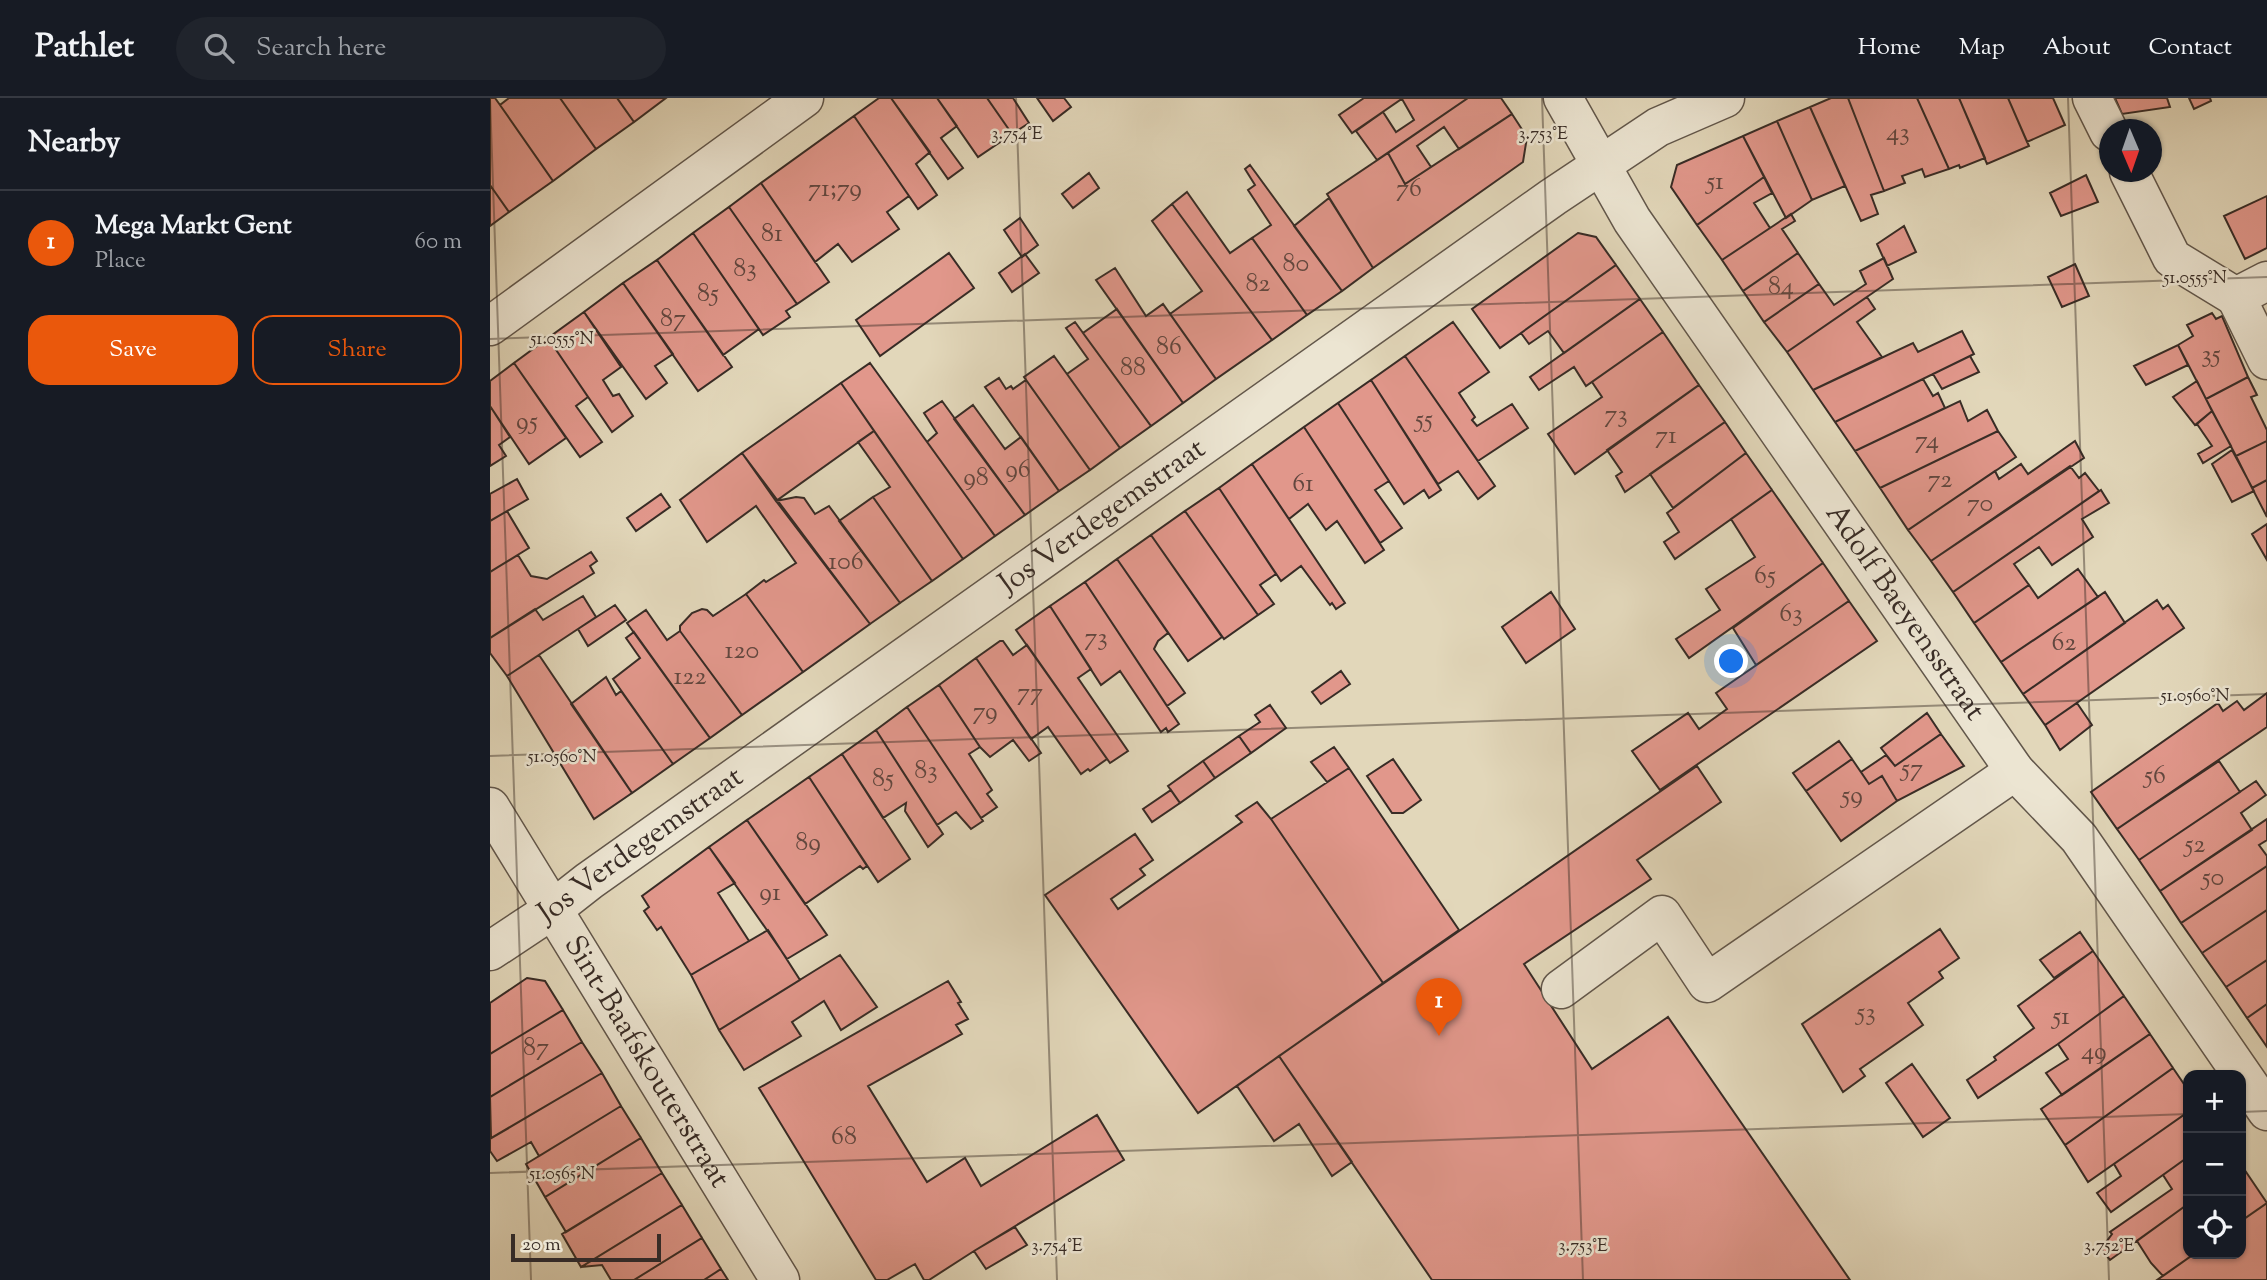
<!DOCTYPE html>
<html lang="en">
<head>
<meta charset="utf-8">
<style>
  body { margin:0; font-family:"Sorts Mill Goudy",serif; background:#20242c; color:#f1f3f6 }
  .controls { position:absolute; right:21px; bottom:21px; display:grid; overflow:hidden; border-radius:14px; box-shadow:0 2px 5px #0004 }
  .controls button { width:63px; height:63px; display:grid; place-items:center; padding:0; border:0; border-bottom:2px solid #363941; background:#171b24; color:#f1f3f6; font:35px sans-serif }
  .compass { position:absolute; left:1609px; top:21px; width:63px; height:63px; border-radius:50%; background:#171b24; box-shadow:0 2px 5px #0004; rotate:178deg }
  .scale { position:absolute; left:21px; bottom:18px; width:150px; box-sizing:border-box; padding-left:7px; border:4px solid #382c26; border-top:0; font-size:19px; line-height:24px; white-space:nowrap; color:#382c26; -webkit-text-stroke:5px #ece5d2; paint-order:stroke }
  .you { position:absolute; left:1242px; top:564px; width:24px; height:24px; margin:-18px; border:5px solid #fff; border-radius:50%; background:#1a73e8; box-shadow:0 0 0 10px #1a73e833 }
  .badge { display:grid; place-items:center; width:46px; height:46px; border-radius:50%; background:#ea580c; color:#fff; font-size:23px; font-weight:700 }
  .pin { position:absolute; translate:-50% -58px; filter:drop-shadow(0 2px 4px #0008) }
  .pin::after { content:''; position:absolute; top:37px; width:24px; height:21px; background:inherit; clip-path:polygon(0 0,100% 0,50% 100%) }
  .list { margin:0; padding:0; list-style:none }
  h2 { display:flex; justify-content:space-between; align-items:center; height:91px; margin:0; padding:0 28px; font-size:30px }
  h2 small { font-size:23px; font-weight:400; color:#9ea1a6 }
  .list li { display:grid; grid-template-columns:46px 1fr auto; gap:21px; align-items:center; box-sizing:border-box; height:105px; padding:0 28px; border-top:2px solid #363941 }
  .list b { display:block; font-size:26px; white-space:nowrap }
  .list p { margin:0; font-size:23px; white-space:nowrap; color:#9ea1a6 }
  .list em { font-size:23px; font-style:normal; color:#9ea1a6 }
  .actions { display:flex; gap:14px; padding:21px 28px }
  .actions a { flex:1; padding:16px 0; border:2px solid #ea580c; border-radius:21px; text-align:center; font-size:24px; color:#ea580c }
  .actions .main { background:#ea580c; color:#fff }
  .icon { flex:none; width:38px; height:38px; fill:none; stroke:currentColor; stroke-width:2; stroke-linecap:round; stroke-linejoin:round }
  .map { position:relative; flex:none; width:1777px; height:1182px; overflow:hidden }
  header { display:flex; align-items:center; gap:42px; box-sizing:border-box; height:98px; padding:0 35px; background:#171b24; border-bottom:2px solid #363941 }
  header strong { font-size:33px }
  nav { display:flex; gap:38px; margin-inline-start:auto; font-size:24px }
  .search { width:490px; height:63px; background:#20242c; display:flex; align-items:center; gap:18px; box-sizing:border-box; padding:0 24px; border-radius:38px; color:#9ea1a6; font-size:26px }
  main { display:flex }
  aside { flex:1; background:#171b24 }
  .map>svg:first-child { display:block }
  .building { fill:#e1978b; stroke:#382c26; stroke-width:2 }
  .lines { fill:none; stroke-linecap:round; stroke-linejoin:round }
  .minor-casing { stroke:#62574b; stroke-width:41 }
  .minor { stroke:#ece5d2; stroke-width:38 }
  .ticks { fill:none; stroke:#382c26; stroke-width:2; stroke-opacity:0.45 }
  .labels { text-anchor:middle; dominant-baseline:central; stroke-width:5; stroke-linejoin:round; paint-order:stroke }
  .number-label { font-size:26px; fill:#62473f }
  .street-label { font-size:30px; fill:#382c26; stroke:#ece5d2 }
  .ticks-label { font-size:18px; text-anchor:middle; fill:#382c26; stroke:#ece5d2; stroke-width:5; stroke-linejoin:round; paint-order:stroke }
</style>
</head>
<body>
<header>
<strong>Pathlet</strong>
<div class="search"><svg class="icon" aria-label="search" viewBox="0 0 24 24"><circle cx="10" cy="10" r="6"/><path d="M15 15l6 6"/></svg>Search here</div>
<nav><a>Home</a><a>Map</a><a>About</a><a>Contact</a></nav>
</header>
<main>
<aside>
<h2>Nearby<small></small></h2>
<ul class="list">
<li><span class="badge">1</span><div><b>Mega Markt Gent</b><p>Place</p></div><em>60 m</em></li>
</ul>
<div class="actions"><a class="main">Save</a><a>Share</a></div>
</aside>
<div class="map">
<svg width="1777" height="1182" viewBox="0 0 1777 1182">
  <rect width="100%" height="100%" fill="#e2d7ba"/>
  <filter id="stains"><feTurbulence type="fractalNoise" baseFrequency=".00286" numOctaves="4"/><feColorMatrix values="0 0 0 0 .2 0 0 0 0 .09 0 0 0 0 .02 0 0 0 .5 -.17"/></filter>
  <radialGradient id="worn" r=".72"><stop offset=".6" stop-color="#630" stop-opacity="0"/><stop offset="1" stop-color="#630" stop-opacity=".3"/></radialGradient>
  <path class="building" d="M0 0H5L10 7 63 83 19 114 0 87Z
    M19 0H70L106 51 63 83 10 7Z
    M70 0H127L144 24 106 51Z
    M127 0H176L144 24Z
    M389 0H401L440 54 426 66 447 97 428 111 364 18Z
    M401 0H447L467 28 451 40 473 70 458 81Z
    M447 0H497L522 36 488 59Z
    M497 0H523L539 25 522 36Z
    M547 0H574L581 9 563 23Z
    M874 0H913L862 35 849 17Z
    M913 0H978L887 62 866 33 893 14 906 34 924 22 912 1Z
    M978 0H1011L1022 16 969 51 954 29 927 48 941 69 915 86 898 55Z
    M1341 0H1358L1394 93 1381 97 1388 116 1371 123 1320 9Z
    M1358 0H1427L1459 71 1435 79 1432 71 1412 78 1415 85 1394 93Z
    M1427 0H1469L1495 60 1470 70 1469 67 1459 71Z
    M1469 0H1518L1539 48 1497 66Z
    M1518 0H1563L1575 27 1537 44Z
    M1625 0H1677L1680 9 1632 16Z
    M1699 0H1720L1721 3 1704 11Z
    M1320 9 1355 88 1322 102 1287 23Z
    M1022 16 1037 39 1033 64 883 170 837 96 898 55 915 86Z
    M364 18 419 98 397 114 409 131 362 164 348 146 325 164 271 85Z
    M1287 23 1322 102 1296 120 1253 38Z
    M1253 38 1274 79 1207 127 1181 89 1187 67Z
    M760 67 852 193 817 217 762 140 781 127 758 92 765 87 755 71Z
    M599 75 609 90 583 110 572 96Z
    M1596 77 1608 104 1571 118 1560 95Z
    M1274 79 1282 95 1264 105 1280 130 1232 162 1207 127Z
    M271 85 339 184 307 206 239 109Z
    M0 87 19 114 0 128Z
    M697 94 740 155 762 140 817 217 782 242 682 106Z
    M1777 98V150L1755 161 1734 118Z
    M839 100 883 170 852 193 804 128Z
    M682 106 782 242 726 281 680 216 712 193 662 123Z
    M239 109 307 206 296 213 300 219 273 237 203 135Z
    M1301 116 1305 123 1292 131 1308 155 1253 193 1232 162Z
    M530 120 548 147 532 159 514 132Z
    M1414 128 1426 154 1397 168 1387 146Z
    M203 135 269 231 233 257 167 162Z
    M1088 135 1106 139 1126 167 1010 250 982 211Z
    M459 155 484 190 390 258 366 222Z
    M1308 155 1329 186 1274 224 1253 193Z
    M535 156 549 175 522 194 509 175Z
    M1394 160 1403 181 1297 254 1274 224 1329 186 1344 207 1376 186 1370 173Z
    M167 162 242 269 208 293 133 185Z
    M1585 166 1599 198 1572 209 1558 179Z
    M1126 167 1150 201 1074 255 1058 233 1039 246 1031 235Z
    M625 170 656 218 673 206 726 281 693 305 606 182Z
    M133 185 183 256 165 268 177 285 156 301 94 214Z
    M1377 199 1385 211 1367 224 1392 259 1323 292 1297 254Z
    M1150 201 1173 234 1096 288 1084 269 1049 292 1040 279Z
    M627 211 693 305 661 328 593 235Z
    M94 214 131 269 113 282 123 298 129 296 143 318 122 334 58 240Z
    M1722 215 1726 221 1732 218 1758 279 1716 301 1688 247 1703 238 1697 227Z
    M585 224 661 328 630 350 577 276 598 261 576 230Z
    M963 224 999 274 969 295 985 319 982 322 987 328 1022 306 1038 330 988 363 915 258Z
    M1472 233 1484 256 1345 324 1323 292 1423 245 1428 254Z
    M1173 234 1209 287 1085 376 1058 336 1112 299 1102 284Z
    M58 240 98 299 86 308 112 344 90 359 24 265Z
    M1688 247 1698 267 1656 287 1644 268Z
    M564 258 630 350 600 372 534 279Z
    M915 258 1005 388 988 401 968 373 948 386 881 282Z
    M1480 258 1489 274 1452 291 1443 276Z
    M24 265 76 340 39 366 0 308V283Z
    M380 265 505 438 473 461 351 285Z
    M1758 279 1767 297 1761 299 1777 332V343L1746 358 1716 301Z
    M509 280 516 291 521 288 523 291 536 282 600 372 569 393 495 289Z
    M1433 281 1443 298 1448 295 1455 310 1365 353 1345 324Z
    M881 282 951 392 939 400 934 392 914 406 848 305Z
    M1707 283 1722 313 1705 327 1683 299Z
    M351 285 384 333 286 403 252 355Z
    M1209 287 1235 324 1135 394 1126 378 1132 374 1117 352Z
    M452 303 535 417 505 438 437 344 447 335 434 315Z
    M1470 303 1478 323 1497 312 1508 333 1390 390 1365 353Z
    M848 305 899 383 885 392 912 430 890 445 814 329Z
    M483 307 515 351 531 339 569 393 535 417 464 321Z
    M0 308 20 339 9 347 16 358 0 368Z
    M1722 313 1741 348 1713 365 1708 356 1722 348 1707 326Z
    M1235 324 1256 355 1183 410 1160 376Z
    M814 329 894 452 875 465 847 423 836 432 818 406 799 421 762 366Z
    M384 333 473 461 442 483 383 399 400 389 368 344Z
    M1508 333 1526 359 1418 432 1390 390Z
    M1585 343 1594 360 1441 463 1418 432 1505 373 1509 381 1531 366 1538 376Z
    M1777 343V382L1762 390 1746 358Z
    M1742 352 1764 393 1742 404 1722 366Z
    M252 355 380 526 313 574 256 496 274 482 276 484 306 465 266 408 217 444 190 402Z
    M1256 355 1282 392 1185 461 1174 444 1189 434 1177 415Z
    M762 366 855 505 846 511 842 505 840 507 811 468 791 483 729 390Z
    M1580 368 1589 380 1595 375 1609 393 1463 494 1441 463Z
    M27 381 38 401 0 423V396Z
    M1777 382V419L1762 390Z
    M729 390 786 476 770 487 784 506 768 517 695 413Z
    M1282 392 1333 465 1199 560 1186 541 1230 512 1216 491 1265 459 1241 421Z
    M1611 392 1619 405 1592 421 1603 439 1562 467 1549 449 1524 466 1539 487 1484 525 1463 494Z
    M171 396 180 409 146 433 137 420Z
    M306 399 314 400 325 416 339 408 410 505 380 526 286 403Z
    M383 399 442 483 410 505 349 423Z
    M17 413 39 450 0 474V423Z
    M695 413 768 517 734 541 661 437Z
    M1777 426V462L1762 436Z
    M661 437 732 539 698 563 627 461Z
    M101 454 107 463 100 468 104 475 0 540V474L28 457 41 478 57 481Z
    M627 461 678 535 668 543 664 551 695 595 677 608 595 484Z
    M1333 465 1359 503 1266 567 1243 530Z
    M1588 471 1608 499 1511 564 1484 525 1539 487 1548 500Z
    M595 484 689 626 678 634 676 630 671 634 630 573 611 587 560 508Z
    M1061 494 1085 531 1036 565 1012 529Z
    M1615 494 1635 525 1533 596 1511 564Z
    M256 496 313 574 252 617 190 533V528L202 515 212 511 217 512 223 518Z
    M93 498 106 519 17 578 0 555V540L45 511 53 522Z
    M1667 502 1673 511 1678 507 1694 530 1555 627 1533 596Z
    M1359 503 1387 543 1170 692 1142 653 1198 615 1209 631 1237 611 1226 595Z
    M125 507 136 522 98 548 88 531Z
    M560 508 601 571 588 580 638 653 620 665 526 532Z
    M156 512 177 542 190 533 252 617 220 640 137 525Z
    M144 534 220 640 183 666 123 581 150 560 136 540Z
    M510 543H513L523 557 537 547 617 661 600 673 598 671 591 676 558 629 541 641 486 560Z
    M49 557 142 695 104 721 17 578Z
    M486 560 551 655 539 663 523 642 500 659 490 649 449 587Z
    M851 573 860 586 831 606 822 594Z
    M116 579 126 597 131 593 183 666 142 695 81 606Z
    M449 587 490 649 479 656 502 692 497 696 507 709 491 720 417 609Z
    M1777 595V629L1627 731 1601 694 1728 605 1733 613 1747 603 1754 612Z
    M1587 605 1602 627 1570 652 1555 627Z
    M780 607 796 630 761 655 749 638 770 624 765 617Z
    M417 609 493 723 481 731 466 714 447 727 386 632Z
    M1437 615 1451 636 1405 668 1391 650Z
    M386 632 453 736 438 749 415 713 416 705 393 720 352 656Z
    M1451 636 1474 668 1407 703 1392 678 1379 686 1371 674 1396 657 1405 668Z
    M749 638 761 655 725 680 713 663Z
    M1349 643 1362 661 1316 693 1303 675Z
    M844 649 859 670 837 684 821 664Z
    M352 656 420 761 388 784 319 679Z
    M903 661 931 702 913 715H902L877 678Z
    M1362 661 1379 686 1392 678 1407 703 1351 743 1316 693Z
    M713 663 725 680 690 705 678 688Z
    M1729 663 1750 694 1649 762 1627 731Z
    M1207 668 1231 704 1147 762 1161 781 1034 866 1102 971 1178 919 1360 1182H942L789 958Z
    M859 670 969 832 893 885 781 721Z
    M319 679 377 768 373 771 370 768 315 806 257 722Z
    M1766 683 1776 697 1751 715 1762 732 1670 793 1649 762Z
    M681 692 690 705 662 724 653 711Z
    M767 704 781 721 893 885 708 1015 555 797 645 736 663 762 650 771 655 777 621 801 628 811 752 724 746 718Z
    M1777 721V742L1769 747 1777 758V768L1691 825 1670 793Z
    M257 722 337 837 297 861 219 749Z
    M219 749 245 785 228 795 259 843 201 877 171 829 167 832 154 813 159 809 152 798Z
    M1777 768V812L1712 855 1691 825Z
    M1777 812V862L1736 889 1712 855Z
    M1450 831 1469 860 1449 874 1453 880 1418 905 1433 927 1370 971 1375 978 1353 994 1312 926Z
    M278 832 310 882 229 932 201 877Z
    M1590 834 1603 853 1564 880 1550 862Z
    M1603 853 1634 898 1568 946 1488 1000 1477 982 1506 962 1504 959 1544 930 1528 908Z
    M350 857 387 909 351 932 334 903 302 924 311 938 254 972 229 932Z
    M1777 862V906L1757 920 1736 889Z
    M37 880 55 883 73 912 0 956V905Z
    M458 883 471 904 468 905 478 921 466 927 472 936 378 988 437 1084 475 1060 491 1088 607 1017 634 1062 484 1153 439 1182H434L425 1166 397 1182H386L269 990Z
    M1634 898 1660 936 1572 997 1556 975 1578 961 1568 946Z
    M1777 906V949L1757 920Z
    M73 912 92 944 0 999V956Z
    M1660 936 1683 970 1575 1047 1551 1011Z
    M92 944 112 975 1 1040 0 999Z
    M789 958 862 1064 842 1078 809 1026 784 1043 747 988Z
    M1422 966 1460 1020 1433 1039 1396 985Z
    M1683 970 1698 992V1014L1598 1084 1575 1047Z
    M112 975 131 1008 49 1058 41 1044 7 1063 0 1053V1041Z
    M131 1008 151 1040 55 1099 36 1066Z
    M1698 1014V1059L1621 1114 1607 1095 1631 1078 1624 1066Z
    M151 1040 172 1075 76 1134 55 1099Z
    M1698 1059V1106L1620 1162 1611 1151 1622 1136 1620 1134 1682 1091 1673 1077Z
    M1752 1068 1777 1105 1751 1123V1069Z
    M172 1075 192 1107 91 1169 72 1136Z
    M1777 1105V1182H1667L1704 1156H1751V1123Z
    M1698 1106V1156H1704L1673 1178 1661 1165 1647 1143Z
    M192 1107 212 1140 144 1182H121L112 1167 91 1169Z
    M525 1129 537 1147 496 1171 484 1153Z
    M212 1140 231 1171 214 1182H144Z
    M231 1171 238 1182H214Z"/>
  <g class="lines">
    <defs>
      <g id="minor">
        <path id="s1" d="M1073 0 1142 122 1525 673 1589 740 1777 1013"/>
        <path d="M1602 0 1619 34"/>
        <path d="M1639 74 1682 160 1746 199 1777 183"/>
        <path d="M1746 199 1777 262"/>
        <path d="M0 228 314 0"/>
        <path id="s2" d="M0 709 290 1182"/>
        <path id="s3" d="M0 853 62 812 99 783 1063 99 1168 29 1235 0"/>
        <path d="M1071 891 1172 817 1217 885 1525 673"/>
      </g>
    </defs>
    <use href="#minor" class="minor-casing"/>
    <use href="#minor" class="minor"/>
  </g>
  <path class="ticks" d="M0 0 41 1182M526 0 567 1182M1052 0 1093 1182M1578 0 1619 1182M0 241 1777 179M0 658 1777 596M1751 1014 1777 1013M0 1075 1698 1016"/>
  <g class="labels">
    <g class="number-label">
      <text x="1408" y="35">43</text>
      <text x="1225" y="84">51</text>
      <text x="345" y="91">71;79</text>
      <text x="919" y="91">76</text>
      <text x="282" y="136">81</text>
      <text x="806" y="166">80</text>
      <text x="255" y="171">83</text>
      <text x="768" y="186">82</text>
      <text x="1291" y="189">84</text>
      <text x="218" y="196">85</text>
      <text x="183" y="221">87</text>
      <text x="679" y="249">86</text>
      <text x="1721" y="257">35</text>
      <text x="643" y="270">88</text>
      <text x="1126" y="317">73</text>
      <text x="934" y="322">55</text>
      <text x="37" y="324">95</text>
      <text x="1176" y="338">71</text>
      <text x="1437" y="343">74</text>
      <text x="528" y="372">96</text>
      <text x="486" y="380">98</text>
      <text x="1450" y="382">72</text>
      <text x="813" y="386">61</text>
      <text x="1490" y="406">70</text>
      <text x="356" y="464">106</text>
      <text x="1275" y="478">65</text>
      <text x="1301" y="516">63</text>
      <text x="606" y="540">73</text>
      <text x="1574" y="545">62</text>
      <text x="252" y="553">120</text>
      <text x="200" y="579">122</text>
      <text x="540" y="595">77</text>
      <text x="495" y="614">79</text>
      <text x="1422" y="671">57</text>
      <text x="436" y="673">83</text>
      <text x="1665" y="678">56</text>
      <text x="393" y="681">85</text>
      <text x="1362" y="698">59</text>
      <text x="318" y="745">89</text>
      <text x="1705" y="747">52</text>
      <text x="1723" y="780">50</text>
      <text x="280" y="795">91</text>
      <text x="1376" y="915">53</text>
      <text x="1571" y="919">51</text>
      <text x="46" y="950">87</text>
      <text x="1604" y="954">49</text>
      <text x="354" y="1039">68</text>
    </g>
    <g class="street-label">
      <text stroke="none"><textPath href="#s3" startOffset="751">Jos Verdegemstraat</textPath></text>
      <text stroke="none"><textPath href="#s1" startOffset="618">Adolf Baeyensstraat</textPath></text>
      <text stroke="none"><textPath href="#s3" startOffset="184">Jos Verdegemstraat</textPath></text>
      <text stroke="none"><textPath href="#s2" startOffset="299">Sint-Baafskouterstraat</textPath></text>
    </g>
  </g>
  <g class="ticks-label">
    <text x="527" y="41">3.754°E</text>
    <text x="1053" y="41">3.753°E</text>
    <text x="1705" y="185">51.0555°N</text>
    <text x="72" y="246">51.0555°N</text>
    <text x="1705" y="603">51.0560°N</text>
    <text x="72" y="664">51.0560°N</text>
    <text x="72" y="1081">51.0565°N</text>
    <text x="567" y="1153">3.754°E</text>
    <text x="1093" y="1153">3.753°E</text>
    <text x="1619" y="1153">3.752°E</text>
  </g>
  <rect width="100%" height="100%" filter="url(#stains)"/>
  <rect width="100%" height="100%" fill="url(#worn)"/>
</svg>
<div class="controls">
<button>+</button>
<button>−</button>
<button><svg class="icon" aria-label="locate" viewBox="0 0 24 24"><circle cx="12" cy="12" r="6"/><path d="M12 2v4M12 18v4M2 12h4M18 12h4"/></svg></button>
</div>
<svg class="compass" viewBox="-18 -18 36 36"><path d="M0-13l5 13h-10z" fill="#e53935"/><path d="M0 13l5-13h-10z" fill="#9ea1a6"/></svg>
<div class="scale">20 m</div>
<div class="you"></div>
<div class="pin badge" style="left:949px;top:938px">1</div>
</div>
</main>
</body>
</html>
